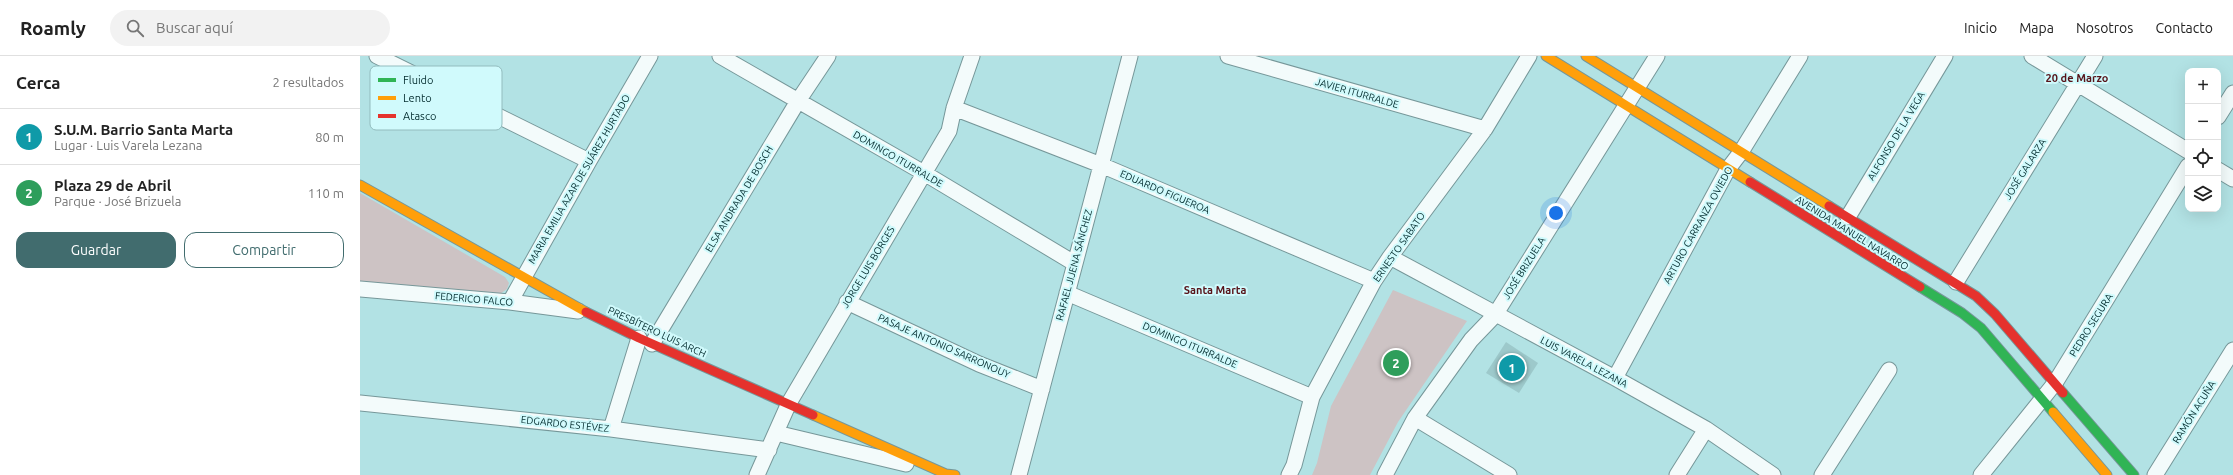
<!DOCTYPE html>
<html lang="es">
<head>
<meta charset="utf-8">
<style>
  body { margin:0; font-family:Ubuntu,sans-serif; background:#f2f2f2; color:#222 }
  .controls { position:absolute; right:12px; top:12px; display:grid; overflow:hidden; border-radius:8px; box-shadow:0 4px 16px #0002 }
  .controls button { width:36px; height:36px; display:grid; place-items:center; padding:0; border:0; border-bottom:1px solid #e0e0e0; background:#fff; color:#222; font:20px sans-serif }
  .you { position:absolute; left:1196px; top:157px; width:14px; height:14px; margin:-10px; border:3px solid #fff; border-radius:50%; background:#1a73e8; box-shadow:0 0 0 6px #1a73e833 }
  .badge { display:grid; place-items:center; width:26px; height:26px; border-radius:50%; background:#416c6e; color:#fff; font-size:13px; font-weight:700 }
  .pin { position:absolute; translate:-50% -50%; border:2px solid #fff; box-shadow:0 1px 4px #0006 }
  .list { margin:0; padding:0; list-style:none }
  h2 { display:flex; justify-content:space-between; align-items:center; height:52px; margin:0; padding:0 16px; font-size:17px }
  h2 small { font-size:13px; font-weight:400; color:#767676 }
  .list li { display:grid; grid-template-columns:26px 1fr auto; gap:12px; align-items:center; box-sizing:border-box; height:56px; padding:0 16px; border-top:1px solid #e0e0e0 }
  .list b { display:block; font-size:15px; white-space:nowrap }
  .list p { margin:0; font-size:13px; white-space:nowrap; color:#767676 }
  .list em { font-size:13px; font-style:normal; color:#767676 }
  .actions { display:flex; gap:8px; padding:12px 16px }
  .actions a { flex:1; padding:9px 0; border:1px solid #416c6e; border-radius:12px; text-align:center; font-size:14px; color:#416c6e }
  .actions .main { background:#416c6e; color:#fff }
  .icon { flex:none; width:22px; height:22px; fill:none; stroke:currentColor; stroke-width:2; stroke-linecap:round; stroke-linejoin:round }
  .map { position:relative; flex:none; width:1873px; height:419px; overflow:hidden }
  header { display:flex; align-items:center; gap:24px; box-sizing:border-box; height:56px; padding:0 20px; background:#fff; border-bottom:1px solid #e0e0e0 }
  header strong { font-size:19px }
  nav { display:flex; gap:22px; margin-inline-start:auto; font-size:14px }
  .search { width:280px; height:36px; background:#f2f2f2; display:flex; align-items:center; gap:10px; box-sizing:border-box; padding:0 14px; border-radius:22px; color:#767676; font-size:15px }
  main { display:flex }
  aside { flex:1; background:#fff }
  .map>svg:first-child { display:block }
  .green { fill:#cdc3c4 }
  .building { fill:#9dc9cb }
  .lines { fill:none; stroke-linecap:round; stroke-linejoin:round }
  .street-casing { stroke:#769799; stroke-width:17 }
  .fast-casing { stroke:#769799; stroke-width:11 }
  .slow-casing { stroke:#769799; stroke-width:11 }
  .jam-casing { stroke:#769799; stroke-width:11 }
  .street { stroke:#f3fbfb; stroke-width:15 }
  .fast { stroke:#30b455; stroke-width:9 }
  .slow { stroke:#ff9f0a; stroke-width:9 }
  .jam { stroke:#e5322d; stroke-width:9 }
  .labels { text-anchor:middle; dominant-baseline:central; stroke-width:4; stroke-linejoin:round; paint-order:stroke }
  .street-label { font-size:10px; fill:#042d2f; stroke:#d0fafc }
  .neighbourhood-label { font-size:11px; font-weight:bold; fill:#581319; stroke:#d0fafc }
  .key { fill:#d0fafc; stroke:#93bcbe; stroke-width:1 }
  .key-label { font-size:11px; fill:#042d2f }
</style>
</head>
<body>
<header>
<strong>Roamly</strong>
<div class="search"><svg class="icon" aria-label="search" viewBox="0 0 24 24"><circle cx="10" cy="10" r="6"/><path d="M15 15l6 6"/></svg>Buscar aquí</div>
<nav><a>Inicio</a><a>Mapa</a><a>Nosotros</a><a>Contacto</a></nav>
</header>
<main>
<aside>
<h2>Cerca<small>2 resultados</small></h2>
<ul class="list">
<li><span class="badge" style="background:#0f9aa8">1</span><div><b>S.U.M. Barrio Santa Marta</b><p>Lugar · Luis Varela Lezana</p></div><em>80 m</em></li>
<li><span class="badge" style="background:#2e9e5b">2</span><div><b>Plaza 29 de Abril</b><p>Parque · José Brizuela</p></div><em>110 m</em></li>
</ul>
<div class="actions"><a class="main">Guardar</a><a>Compartir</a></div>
</aside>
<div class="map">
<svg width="1873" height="419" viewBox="0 0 1873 419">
  <rect width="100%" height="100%" fill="#b2e2e4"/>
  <path class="green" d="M0 137 145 221 149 227 147 233 140 238 0 226Z
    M1033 234 1107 265 1038 366 1010 419H952L957 407 971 350Z"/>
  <path class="building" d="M1146 286 1178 307 1159 337 1126 317Z"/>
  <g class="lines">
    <defs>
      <path id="street" d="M17 0 229 105
        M360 0 564 117 714 207
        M868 0 1125 73
        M1672 0 1828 95
        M594 52 741 109 1014 225
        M1858 61 1873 37
        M1858 114 1873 123
        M1488 161 1585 0
        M1030 201 1255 322 1346 373 1413 419
        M1596 226 1735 0
        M0 233 150 246 218 255
        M707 237 952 341
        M150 246 229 105 290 0
        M487 246 619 308 682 333
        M292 288 438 45 468 0
        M1255 322 1368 113 1381 96 1440 0
        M0 347 251 373 409 394
        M1055 362 1149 419
        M251 373 279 282
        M416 377 546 408
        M397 419 429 347 589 75 594 52 612 0
        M659 419 770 0
        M929 419 934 409 952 341 1014 225 1030 201 1125 73 1169 0
        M1025 419 1055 362 1111 284 1135 259 1297 0
        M1317 419 1346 373
        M1462 419 1529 314
        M1621 419 1695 327 1828 110
        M1795 419 1873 294"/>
      <path id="fast" d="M1560 231 1602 257 1621 272 1693 356
        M1703 337 1774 419"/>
      <path id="slow" d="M1186 0 1390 126
        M1226 0 1469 150
        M0 129 226 256
        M1693 356 1747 419
        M453 359 586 418 595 419"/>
      <path id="jam" d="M1390 126 1560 231
        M1469 150 1616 240 1635 258 1703 337
        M226 256 279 282 453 359"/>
    </defs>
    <use href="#street" class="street-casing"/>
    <use href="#fast" class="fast-casing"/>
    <use href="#slow" class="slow-casing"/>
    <use href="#jam" class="jam-casing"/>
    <use href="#street" class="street"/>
    <use href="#fast" class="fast"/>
    <use href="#slow" class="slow"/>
    <use href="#jam" class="jam"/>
  </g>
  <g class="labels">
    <g class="street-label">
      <text transform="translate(997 37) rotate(16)">JAVIER ITURRALDE</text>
      <text transform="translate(1536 80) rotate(-59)">ALFONSO DE LA VEGA</text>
      <text transform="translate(538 103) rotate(30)">DOMINGO ITURRALDE</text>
      <text transform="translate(1665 113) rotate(-58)">JOSÉ GALARZA</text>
      <text transform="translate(219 123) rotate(-60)">MARIA EMILIA AZAR DE SUÁREZ HURTADO</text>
      <text transform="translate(805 136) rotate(23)">EDUARDO FIGUEROA</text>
      <text transform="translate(379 143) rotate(-59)">ELSA ANDRADA DE BOSCH</text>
      <text transform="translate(1338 169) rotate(-61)">ARTURO CARRANZA OVIEDO</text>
      <text transform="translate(1492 177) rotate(32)">AVENIDA MANUEL NAVARRO</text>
      <text transform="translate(1039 191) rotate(-55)">ERNESTO SABATO</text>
      <text transform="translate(714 209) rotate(-75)">RAFAEL JIJENA SÁNCHEZ</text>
      <text transform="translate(508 211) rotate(-59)">JORGE LUIS BORGES</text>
      <text transform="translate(1164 212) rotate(-58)">JOSÉ BRIZUELA</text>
      <text transform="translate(114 243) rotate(5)">FEDERICO FALCO</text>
      <text transform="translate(1731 269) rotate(-58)">PEDRO SEGURA</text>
      <text transform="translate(297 276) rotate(25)">PRESBÍTERO LUIS ARCH</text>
      <text transform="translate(830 289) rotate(23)">DOMINGO ITURRALDE</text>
      <text transform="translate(584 290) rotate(24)">PASAJE ANTONIO SARRONOUY</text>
      <text transform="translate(1224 306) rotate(28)">LUIS VARELA LEZANA</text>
      <text transform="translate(1834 356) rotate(-58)">RAMÓN ACUÑA</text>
      <text transform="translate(205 368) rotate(6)">EDGARDO ESTÉVEZ</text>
    </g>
    <g class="neighbourhood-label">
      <text x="1717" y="22">20 de Marzo</text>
      <text x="855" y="234">Santa Marta</text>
    </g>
  </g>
  <rect x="10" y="10" width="132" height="64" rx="6" class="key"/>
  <rect x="18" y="22" width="18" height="4" fill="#30b455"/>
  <rect x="18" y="40" width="18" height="4" fill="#ff9f0a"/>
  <rect x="18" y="58" width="18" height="4" fill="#e5322d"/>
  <g class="key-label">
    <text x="43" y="28">Fluido</text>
    <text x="43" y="46">Lento</text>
    <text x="43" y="64">Atasco</text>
  </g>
</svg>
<div class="controls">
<button>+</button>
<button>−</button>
<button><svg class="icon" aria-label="locate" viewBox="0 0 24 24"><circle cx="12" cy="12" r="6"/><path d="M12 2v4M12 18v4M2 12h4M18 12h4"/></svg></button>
<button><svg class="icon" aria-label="layers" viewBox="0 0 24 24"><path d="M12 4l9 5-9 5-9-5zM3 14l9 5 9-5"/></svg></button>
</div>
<div class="you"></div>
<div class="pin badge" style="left:1152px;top:312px;background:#0f9aa8">1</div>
<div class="pin badge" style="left:1036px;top:307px;background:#2e9e5b">2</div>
</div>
</main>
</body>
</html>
